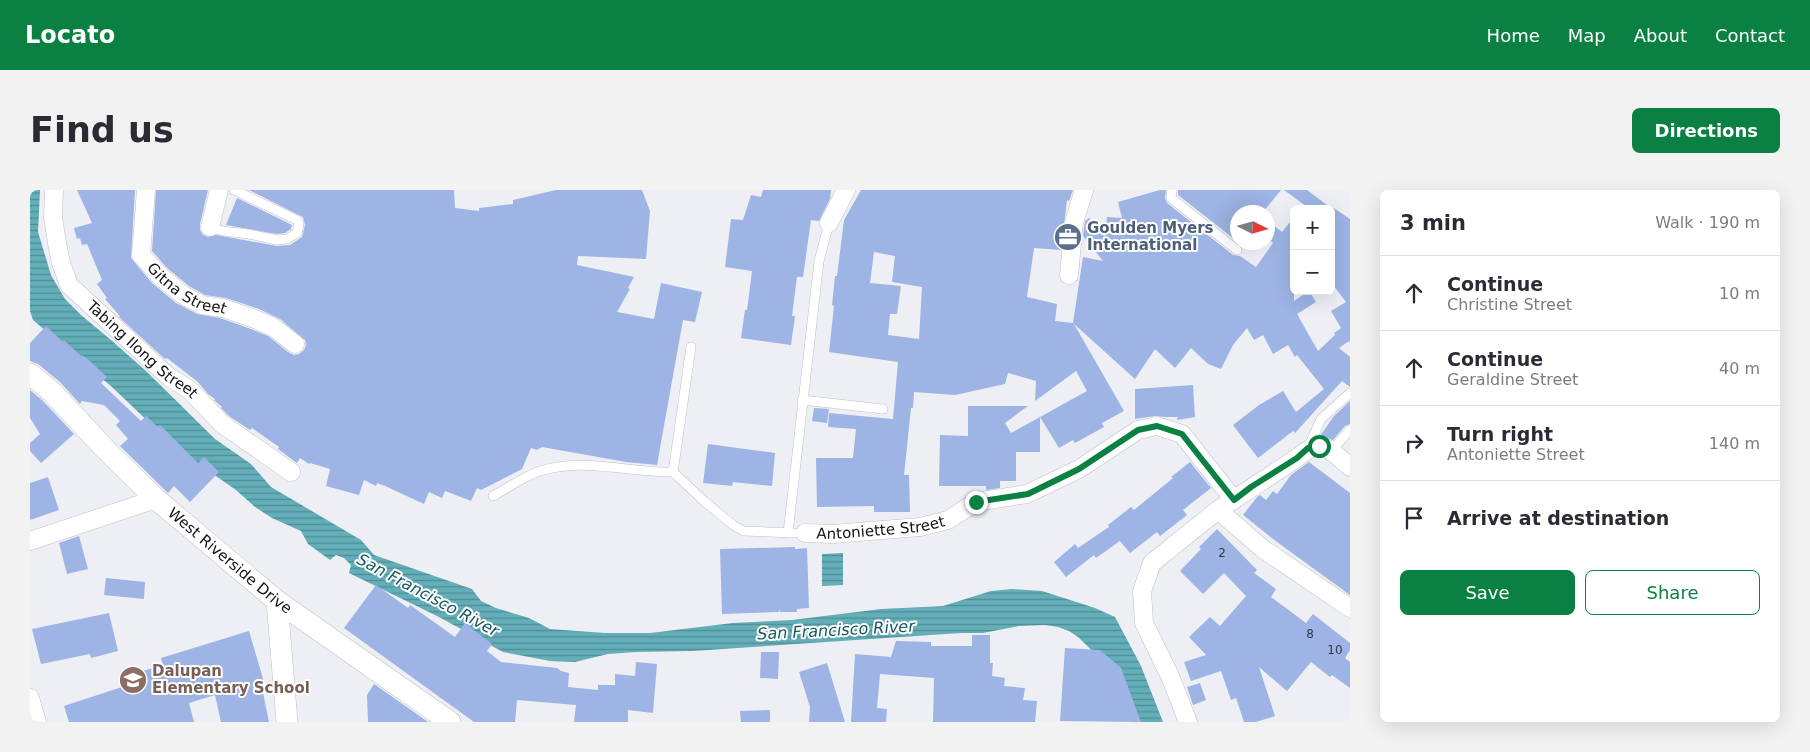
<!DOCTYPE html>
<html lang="en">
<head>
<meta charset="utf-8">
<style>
  body { margin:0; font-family:"DejaVu Sans",sans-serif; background:#f2f2f3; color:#2b2b33 }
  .controls { position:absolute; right:15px; top:15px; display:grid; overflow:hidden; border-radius:8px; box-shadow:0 5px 20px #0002 }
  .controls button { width:45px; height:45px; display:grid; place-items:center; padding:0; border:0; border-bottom:1px solid #e1e1e2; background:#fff; color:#2b2b33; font:25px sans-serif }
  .compass { position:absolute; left:1200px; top:15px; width:45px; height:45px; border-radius:50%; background:#fff; box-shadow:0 5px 20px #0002; rotate:95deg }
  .stop { position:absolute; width:15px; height:15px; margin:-11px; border:4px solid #0b8043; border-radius:50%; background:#fff }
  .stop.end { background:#0b8043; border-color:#fff; box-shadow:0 1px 5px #0008 }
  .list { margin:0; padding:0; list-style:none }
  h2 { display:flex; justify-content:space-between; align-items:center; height:65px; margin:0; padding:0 20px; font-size:21px }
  h2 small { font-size:16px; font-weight:400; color:#7c7c81 }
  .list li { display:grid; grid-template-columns:32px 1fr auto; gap:15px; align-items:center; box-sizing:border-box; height:75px; padding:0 20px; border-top:1px solid #e1e1e2 }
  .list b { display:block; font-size:19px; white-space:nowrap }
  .list p { margin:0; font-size:16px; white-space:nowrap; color:#7c7c81 }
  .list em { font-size:16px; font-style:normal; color:#7c7c81 }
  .actions { display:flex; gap:10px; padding:15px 20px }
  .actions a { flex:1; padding:11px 0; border:1px solid #0b8043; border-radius:8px; text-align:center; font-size:18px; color:#0b8043 }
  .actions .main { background:#0b8043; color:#fff }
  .icon { flex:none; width:28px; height:28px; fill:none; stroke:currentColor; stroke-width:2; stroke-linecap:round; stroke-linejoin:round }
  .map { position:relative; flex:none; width:1320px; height:532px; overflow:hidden; border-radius:8px }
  header { display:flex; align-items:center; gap:30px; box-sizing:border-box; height:70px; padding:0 25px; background:#0b8043; color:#fff }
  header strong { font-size:24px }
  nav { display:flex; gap:28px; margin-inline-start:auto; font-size:18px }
  .intro { display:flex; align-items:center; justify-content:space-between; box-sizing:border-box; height:120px; padding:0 30px }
  h1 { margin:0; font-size:35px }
  .button { padding:12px 22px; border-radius:8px; background:#0b8043; color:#fff; font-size:18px; font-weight:700 }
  main { display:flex; gap:30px; padding:0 30px }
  aside { flex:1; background:#fff; border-radius:8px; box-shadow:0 5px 20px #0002 }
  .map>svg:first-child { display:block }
  .water { fill:url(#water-rules) }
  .building { fill:#9db4e5; fill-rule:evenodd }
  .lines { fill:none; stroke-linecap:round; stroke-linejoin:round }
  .service-casing { stroke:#bfc1c5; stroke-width:10 }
  .minor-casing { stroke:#bfc1c5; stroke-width:19 }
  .tertiary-casing { stroke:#bfc1c5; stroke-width:22 }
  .service { stroke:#fff; stroke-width:9 }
  .minor { stroke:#fff; stroke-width:18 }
  .tertiary { stroke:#fff; stroke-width:21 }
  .route { stroke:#0b8043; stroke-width:6 }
  .labels { text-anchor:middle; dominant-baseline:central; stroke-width:4; stroke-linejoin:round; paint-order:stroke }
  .number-label { font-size:12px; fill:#343a48 }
  .service-label { font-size:15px; font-weight:bold; fill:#4e5e75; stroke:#fcfdfe; text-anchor:start }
  .street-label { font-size:15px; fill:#111214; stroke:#fcfdfe }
  .education-label { font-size:15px; font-weight:bold; fill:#785e54; stroke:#fcfdfe; text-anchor:start }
  .water-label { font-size:16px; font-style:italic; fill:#15565e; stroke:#fcfdfe }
</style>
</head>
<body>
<header>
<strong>Locato</strong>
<nav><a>Home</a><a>Map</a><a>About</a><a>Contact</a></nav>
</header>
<div class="intro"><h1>Find us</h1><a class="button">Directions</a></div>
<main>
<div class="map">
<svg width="1320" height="532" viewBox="0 0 1320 532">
  <defs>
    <pattern id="water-rules" width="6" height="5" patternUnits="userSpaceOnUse" patternTransform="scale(1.25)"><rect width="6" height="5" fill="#63aeb8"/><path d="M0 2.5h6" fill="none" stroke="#508c94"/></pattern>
  </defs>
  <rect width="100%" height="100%" fill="#edeff4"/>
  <path class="water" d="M0 0H10L8 42 21 85 35 109 51 125 81 150 116 181 185 249 221 274 241 297 331 350 344 365 442 399 451 411 466 418 499 428 520 439 575 443H620L703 433 762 430 851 419 913 416 961 401 982 399 1012 401 1065 418 1085 427 1111 476 1133 532H1102L1091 495 1073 471 1048 447 1039 441 1028 437 1015 435 989 436 953 443H931L663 461 606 462 578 464 545 472 520 471 473 462 409 427 319 383 321 375 314 368 306 365 300 370 278 354 271 341 242 328 225 317 206 300 147 259 82 197 3 130 0 121Z
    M813 363V395L792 396V364Z"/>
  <path class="building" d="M47 0H105L101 68 122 93 146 113 167 124 190 128 221 139 238 146 258 162 264 165 269 164 274 160 276 155 275 150 250 129 229 119 196 108 175 105 159 96 137 78 122 61 126 0H178L170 34V40L173 45 178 47 186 45 247 56 260 55 272 47 275 35 273 27 219 0H424L425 18 449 21V18L483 14V10L526 0H612L620 21 616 69 548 66 547 75 604 87 598 98 600 99 587 122 624 129 631 93 672 102 665 132 653 130 627 275 596 272 512 257 507 260 501 258 492 279 451 300 447 298 441 311 415 301 412 308 399 302 394 314 355 296 347 293 346 296 334 290 329 305 296 296 300 279 280 273 279 274 270 268 267 273 248 259 249 257 222 238 220 240 199 226 191 218 192 217 184 210 185 209 178 204 168 192 137 168 135 169 89 127 90 126 75 109 77 108 67 94 72 90 57 54 52 55 50 48 47 49 44 38 62 33Z
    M733 0H801L800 9 789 31 781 30 773 87H767L762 126H765L761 155 711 148 715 120H717L722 81 695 77 701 29 713 30 721 5 731 7Z
    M831 0H1043L1039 11 1037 10 1031 60 1004 58 997 107 1027 114 1025 131 1043 133 1053 67 1073 71 1053 46 1055 31 1059 28 1075 47 1077 27 1092 28 1088 12 1130 0H1136L1135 8 1137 13 1203 65 1210 66 1226 77 1243 53 1238 49V31L1252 42 1264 27V111L1279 101 1286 112 1267 124 1288 161 1305 145 1304 143 1311 138 1301 121 1316 112 1301 92V19H1280L1254 0H1277L1301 18V16L1320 29V153L1319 151 1309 158 1320 167V197L1312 191 1265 243 1263 241 1228 268 1203 235 1229 215 1253 201 1266 222 1294 199 1267 165 1265 167 1258 155 1243 164 1233 145 1224 150 1217 138 1203 155 1191 179 1178 174 1161 158 1145 178 1125 159 1105 189 1044 134 1094 221 1072 233 1074 237 1045 253 1043 250 1029 258 1010 227 1057 201 1046 181 1005 211 1006 191 978 183 975 194 925 205 884 202 883 218H881L874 285H879L880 322H844V316L787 317 786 268H823L826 239 798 237 799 223 863 229 868 172 799 162 804 116 802 115 805 86H807L814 30ZM844 62 865 66 862 92 892 97 889 149 858 145 860 124H867L871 96 840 93Z
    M1148 0H1251L1233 22H1208V52L1148 5Z
    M207 8 262 35 261 39 255 43 247 44 196 35Z
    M16 136 33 152 34 150 51 166 52 165 60 171 77 187 71 193 111 231 116 226 128 237 130 235 168 273 174 267 189 282 160 312 144 296 138 303 90 256 98 249 86 235 90 231 74 215 52 211 50 214 30 192 8 174 0 171V153Z
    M1163 195 1165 227 1147 230 1148 227H1135L1125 226 1105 229V199Z
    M0 200 13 211 44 244 11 273 0 261V253L10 244 0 228Z
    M1320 211V234L1315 236 1303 250 1290 246 1304 226Z
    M938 216H998L975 233 981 243 1010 227V262H986V291H970V298L956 300V296H909L910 245 938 246Z
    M784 218 799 219 797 233 782 231Z
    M678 254 745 263 742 296 703 292 702 296 673 293Z
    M1160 272 1181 298 1153 320 1157 325 1130 346 1127 342 1100 363 1090 351 1066 368 1064 365 1036 387 1024 372 1045 354 1048 358 1079 337 1078 335 1101 317 1104 320 1143 288 1141 287Z
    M1279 272 1320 303V405L1247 352 1213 325 1227 307 1230 305 1236 310 1243 301 1247 304 1261 285Z
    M18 287 29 320 0 330V293Z
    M1187 339 1227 380 1224 383 1246 399 1241 407 1276 433 1283 424 1320 453V460L1315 468 1320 472V498L1302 485 1300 487 1281 472 1257 501 1229 477 1245 526 1226 532H1214L1206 508 1201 510 1191 481 1161 491 1154 472 1176 465 1159 447 1180 427 1190 436 1216 406 1194 383 1173 404 1150 381 1171 359 1169 357Z
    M49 346 58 379 37 384 29 353Z
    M765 357V359L777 358 779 418 767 419V422H750L749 419V422L692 424 690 359Z
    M76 388 115 392 114 409 74 405Z
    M346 395 378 418 380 415 425 447 435 433 462 454 457 461 471 472 527 478 531 481 539 483 538 497 568 500V495H585V484L605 486 606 472 627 474 623 523 598 520V532H544L546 515 487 510 485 532H444L314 438Z
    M79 423 88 461 61 468 60 464 11 474 2 439Z
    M219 441 234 492 231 493 239 532H191L185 505 159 513 164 532H39L34 516 95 496 92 487 133 475 131 468Z
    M942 445H960V473H963L962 486 975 488 974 496 995 498 993 510 1007 511 1005 532H903L904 488 850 484 847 518 857 519 856 532H821L825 464 861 467 866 451 901 452V456H942Z
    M1035 458 1070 460 1091 478 1111 532 1030 531Z
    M731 462H749L748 489 730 488Z
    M797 473 815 532H779L780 517 769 482Z
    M1170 493 1176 510 1163 515 1157 497Z
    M344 494 398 532H338L337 505Z
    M740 520V532H711L710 521Z"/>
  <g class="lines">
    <defs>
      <path id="service" d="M1142 0 1141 8 1207 60
        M180 37 193 41 219 44 247 50 257 49 267 43 269 34 267 30 204 0
        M772 210 853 219
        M1278 258 1291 229 1320 203
        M1301 261 1320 240
        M643 282 675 312 703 335 713 341 764 343
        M643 282 661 157
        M463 306C478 298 494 286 510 281 554 267 599 283 643 282
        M758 343 789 71 799 33"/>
      <g id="minor">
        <path id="s1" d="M24 0 23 27 27 53 31 73 39 95 139 187 160 200 192 234 261 282"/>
        <path id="s2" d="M116 0 111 65 130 86 153 105 172 115 193 118 225 129 243 137 265 154"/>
        <path d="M799 33 816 0"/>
        <path d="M180 37 189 0"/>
        <path d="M1039 85 1044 32 1054 0"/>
        <path d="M1188 320 1233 359 1320 418"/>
        <path id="s3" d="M775 343 803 344 890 337 918 330 946 312 997 304 1049 279 1108 240 1127 236 1152 244 1204 310"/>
        <path d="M0 351 126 309"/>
        <path d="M0 508 7 532"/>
        <path d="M1158 532 1140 486 1114 433 1112 401 1122 373 1188 320 1267 268C1291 246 1300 260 1320 277"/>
      </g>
      <g id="tertiary">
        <path id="s4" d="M0 184 22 202 77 261 126 309 247 411 420 532"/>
        <path d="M247 411 257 532"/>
      </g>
    </defs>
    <use href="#service" class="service-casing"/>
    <use href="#minor" class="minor-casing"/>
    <use href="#tertiary" class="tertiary-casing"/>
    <use href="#service" class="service"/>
    <use href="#minor" class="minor"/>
    <use href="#tertiary" class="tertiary"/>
  </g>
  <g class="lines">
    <path class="route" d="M946 312 998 304 1049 279 1108 240 1127 236 1152 244 1204 310 1221 297 1267 268 1278 258 1289 256"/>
  </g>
  <defs>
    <symbol id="office-disc" viewBox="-11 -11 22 22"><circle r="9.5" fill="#5c6f8a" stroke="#fcfdfe"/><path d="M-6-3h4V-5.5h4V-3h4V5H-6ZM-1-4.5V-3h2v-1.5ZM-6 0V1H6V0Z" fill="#fff"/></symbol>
    <symbol id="school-disc" viewBox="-11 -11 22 22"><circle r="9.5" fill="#8d6e63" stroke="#fcfdfe"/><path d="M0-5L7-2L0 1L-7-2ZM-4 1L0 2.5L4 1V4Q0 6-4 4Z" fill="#fff"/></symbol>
  </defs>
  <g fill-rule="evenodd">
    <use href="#office-disc" x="1022" y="31" width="32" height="32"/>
    <use href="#school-disc" x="87" y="474" width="32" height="32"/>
  </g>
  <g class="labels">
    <g class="number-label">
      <text x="1192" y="363">2</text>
      <text x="1280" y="444">8</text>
      <text x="1305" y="460">10</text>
    </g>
    <g class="service-label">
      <text x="1057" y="38">Goulden Myers<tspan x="1057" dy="17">International</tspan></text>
    </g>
    <g class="street-label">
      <text stroke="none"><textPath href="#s2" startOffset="124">Gitna Street</textPath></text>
      <text stroke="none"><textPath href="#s1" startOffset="195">Tabing Ilong Street</textPath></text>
      <text stroke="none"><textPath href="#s3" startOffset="76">Antoniette Street</textPath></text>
      <text stroke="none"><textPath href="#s4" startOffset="274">West Riverside Drive</textPath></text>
    </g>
    <g class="education-label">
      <text x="122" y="481">Dalupan<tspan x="122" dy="17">Elementary School</tspan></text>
    </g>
    <g class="water-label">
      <text transform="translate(398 405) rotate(28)">San Francisco River</text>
      <text transform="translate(806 440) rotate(-3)">San Francisco River</text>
    </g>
  </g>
</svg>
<div class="controls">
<button>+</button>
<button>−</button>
</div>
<svg class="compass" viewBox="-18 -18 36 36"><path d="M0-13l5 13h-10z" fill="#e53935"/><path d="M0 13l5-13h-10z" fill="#7c7c81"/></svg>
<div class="stop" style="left:1289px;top:256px"></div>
<div class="stop end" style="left:946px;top:312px"></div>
</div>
<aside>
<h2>3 min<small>Walk · 190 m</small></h2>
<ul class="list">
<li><svg class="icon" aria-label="ahead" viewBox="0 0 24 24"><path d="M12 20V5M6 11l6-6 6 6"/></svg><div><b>Continue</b><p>Christine Street</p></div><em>10 m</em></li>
<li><svg class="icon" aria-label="ahead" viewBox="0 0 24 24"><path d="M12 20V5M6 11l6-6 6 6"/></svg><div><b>Continue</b><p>Geraldine Street</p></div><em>40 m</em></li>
<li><svg class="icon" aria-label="right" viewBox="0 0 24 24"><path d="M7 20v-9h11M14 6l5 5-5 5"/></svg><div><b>Turn right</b><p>Antoniette Street</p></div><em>140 m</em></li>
<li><svg class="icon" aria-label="arrive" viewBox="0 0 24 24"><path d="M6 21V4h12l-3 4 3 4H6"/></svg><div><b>Arrive at destination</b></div></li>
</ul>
<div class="actions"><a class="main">Save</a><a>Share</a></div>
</aside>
</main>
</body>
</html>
